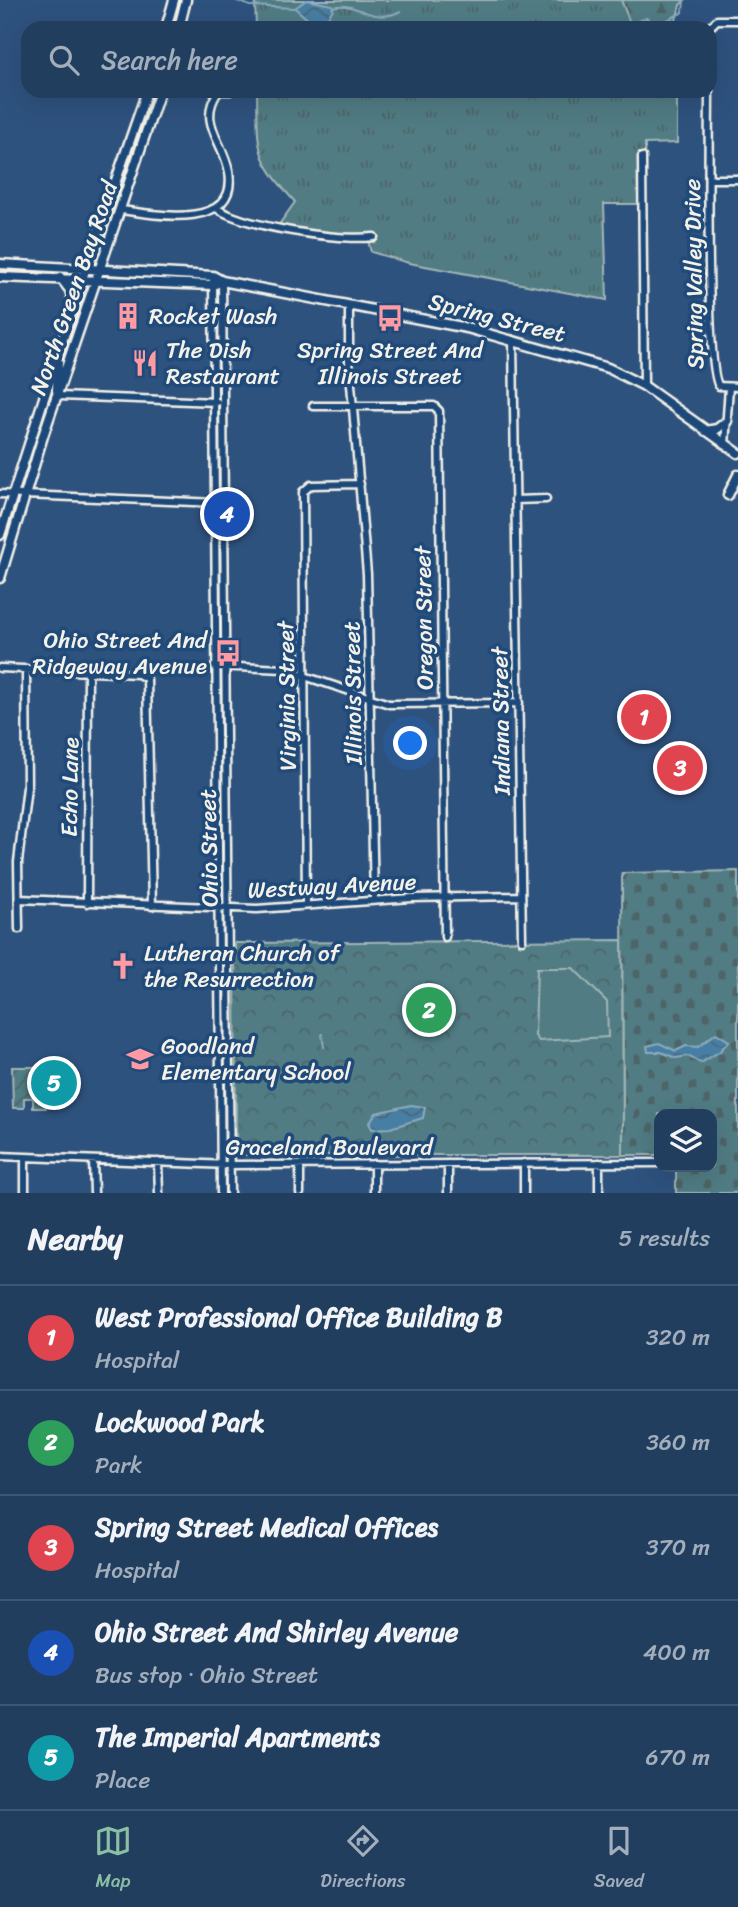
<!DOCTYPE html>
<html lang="en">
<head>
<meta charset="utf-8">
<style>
  body { margin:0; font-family:Sriracha,sans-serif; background:#2a4564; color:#f1f3f6 }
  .controls { position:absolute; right:21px; bottom:21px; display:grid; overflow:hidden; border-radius:14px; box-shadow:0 7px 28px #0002 }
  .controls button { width:63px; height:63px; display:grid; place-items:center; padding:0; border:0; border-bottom:2px solid #3f5773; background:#223e5e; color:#f1f3f6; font:35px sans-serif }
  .you { position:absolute; left:411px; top:744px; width:24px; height:24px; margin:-18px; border:5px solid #fff; border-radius:50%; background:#1a73e8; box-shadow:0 0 0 10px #1a73e833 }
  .badge { display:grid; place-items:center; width:46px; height:46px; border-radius:50%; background:#8abfa5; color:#fff; font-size:23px; font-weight:700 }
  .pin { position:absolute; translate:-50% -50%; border:4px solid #fff; box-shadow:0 2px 7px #0006 }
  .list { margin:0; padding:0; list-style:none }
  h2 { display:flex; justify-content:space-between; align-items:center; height:91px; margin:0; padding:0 28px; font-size:30px }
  h2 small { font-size:23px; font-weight:400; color:#a2aebc }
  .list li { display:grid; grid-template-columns:46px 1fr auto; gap:21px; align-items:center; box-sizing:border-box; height:105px; padding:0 28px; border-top:2px solid #3f5773 }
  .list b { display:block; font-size:26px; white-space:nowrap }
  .list p { margin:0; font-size:23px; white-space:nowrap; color:#a2aebc }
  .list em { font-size:23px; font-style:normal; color:#a2aebc }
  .icon { flex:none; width:38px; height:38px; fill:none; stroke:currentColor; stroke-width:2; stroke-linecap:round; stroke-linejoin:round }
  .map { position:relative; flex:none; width:738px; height:1193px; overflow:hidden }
  .search { position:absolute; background:#223e5e; box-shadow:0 7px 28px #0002; left:21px; right:21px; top:21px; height:77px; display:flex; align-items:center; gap:18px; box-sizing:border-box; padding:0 24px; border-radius:21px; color:#a2aebc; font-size:26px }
  .sheet { height:616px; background:#223e5e }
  nav { display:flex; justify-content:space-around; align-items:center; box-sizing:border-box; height:98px; border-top:2px solid #3f5773; background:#223e5e; font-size:19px; color:#a2aebc }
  nav a { display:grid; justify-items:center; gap:4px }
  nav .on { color:#8abfa5 }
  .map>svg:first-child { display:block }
  .grass { fill:url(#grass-tufts); stroke:#a2b6b6; stroke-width:2 }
  .forest { fill:url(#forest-firs); stroke:#a2b6b6; stroke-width:2 }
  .cemetery { fill:url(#cemetery-stones); stroke:#a2b6b6; stroke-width:2 }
  .park { fill:url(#park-crowns); stroke:#a2b6b6; stroke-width:2 }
  .garden { fill:url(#garden-furrows); stroke:#a2b6b6; stroke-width:2 }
  .pitch { fill:#517c84; stroke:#a2b6b6; stroke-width:2 }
  .water { fill:url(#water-waves); stroke:#8cacbf; stroke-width:2 }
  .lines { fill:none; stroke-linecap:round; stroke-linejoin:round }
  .stream { stroke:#8cacbf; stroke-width:2 }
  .minor-casing { stroke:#f4f1e8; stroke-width:11 }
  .major-casing { stroke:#f4f1e8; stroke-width:13 }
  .minor { stroke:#1f4a7a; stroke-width:6 }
  .major { stroke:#1f4a7a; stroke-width:8 }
  .labels { text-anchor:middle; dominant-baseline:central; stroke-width:7; stroke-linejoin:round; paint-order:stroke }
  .street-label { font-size:23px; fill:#f4f1e8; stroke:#1f4a7a }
  .poi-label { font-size:23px; fill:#f4f1e8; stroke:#1f4a7a; text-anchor:start }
</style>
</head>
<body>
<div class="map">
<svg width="738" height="1193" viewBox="0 0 738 1193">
  <defs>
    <pattern id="grass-tufts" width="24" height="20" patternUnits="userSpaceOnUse" patternTransform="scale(1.75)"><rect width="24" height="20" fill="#517c84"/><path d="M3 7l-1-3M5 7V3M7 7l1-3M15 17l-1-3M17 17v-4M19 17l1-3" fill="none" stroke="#4d6568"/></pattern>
    <pattern id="forest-firs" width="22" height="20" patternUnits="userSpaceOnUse" patternTransform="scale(1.75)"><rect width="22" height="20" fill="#517c84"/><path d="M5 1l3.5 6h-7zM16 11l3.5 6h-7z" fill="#4d6568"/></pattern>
    <pattern id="cemetery-stones" width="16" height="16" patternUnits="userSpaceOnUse" patternTransform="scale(1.75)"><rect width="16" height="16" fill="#517c84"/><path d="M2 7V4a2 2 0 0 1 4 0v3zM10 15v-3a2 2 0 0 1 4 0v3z" fill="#4d6568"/></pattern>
    <pattern id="park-crowns" width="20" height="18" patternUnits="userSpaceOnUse" patternTransform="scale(1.75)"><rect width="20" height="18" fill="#517c84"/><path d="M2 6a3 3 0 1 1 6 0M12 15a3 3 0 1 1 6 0" fill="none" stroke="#4d6568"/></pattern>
    <pattern id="garden-furrows" width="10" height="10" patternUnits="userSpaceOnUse" patternTransform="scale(1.75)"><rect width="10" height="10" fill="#517c84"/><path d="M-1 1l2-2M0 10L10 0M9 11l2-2" fill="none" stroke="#4d6568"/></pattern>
    <pattern id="water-waves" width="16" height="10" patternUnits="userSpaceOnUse" patternTransform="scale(1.75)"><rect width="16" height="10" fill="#477ea3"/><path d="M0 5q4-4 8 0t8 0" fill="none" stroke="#486679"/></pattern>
  </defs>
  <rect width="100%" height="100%" fill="#2e527e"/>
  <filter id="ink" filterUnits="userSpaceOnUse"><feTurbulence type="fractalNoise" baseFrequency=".0143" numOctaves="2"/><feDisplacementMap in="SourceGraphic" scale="14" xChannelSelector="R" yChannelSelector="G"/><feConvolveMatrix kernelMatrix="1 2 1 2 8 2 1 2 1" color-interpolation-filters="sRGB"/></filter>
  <g filter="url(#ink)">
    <path class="grass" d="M255 0H676V28H256Z
      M257 91H677V143L645 144V153H639L641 204H604L607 300 409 263 371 252 367 237 278 226 295 202C254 156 258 151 257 91Z"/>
    <path class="forest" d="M621 0H685L680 5 674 28H632Z"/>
    <path class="cemetery" d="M738 871V1193H676V1167H712V1114H659V1155H623L622 873Z"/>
    <path class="park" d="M622 940 623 1155H236L235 943Z"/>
    <path class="garden" d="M12 1067H46V1108H33V1098H24V1108H13Z"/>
    <path class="pitch" d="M537 968H573L607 1002 608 1037 539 1041 535 1036Z"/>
    <path class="water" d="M306 0 332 5 333 9 327 19 313 24 295 8Z
      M716 1033 729 1041 720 1051 701 1063 688 1056 676 1058 661 1052H648L647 1046 659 1043 676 1051 686 1046 698 1047Z
      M411 1105 425 1107 423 1118 390 1128 372 1129 369 1123 376 1113Z"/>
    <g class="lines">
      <path class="stream" d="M235 0 250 6 295 8
        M333 7C358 0 371 26 401 11
        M618 28 646 18 649 19 648 28
        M652 28 683 12 684 0
        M322 1034 324 1047"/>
      <defs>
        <path id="minor" d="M709 28 717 20H738
          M217 91H230
          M709 91C709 129 705 371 719 386L738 387
          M642 157 644 386
          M709 179H738
          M216 208C245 227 338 241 374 237
          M122 210C153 215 239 231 229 172 224 142 197 122 218 92
          M213 281 221 1193
          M222 281 230 1193
          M349 305V361L367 574 374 900
          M513 340 522 940
          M59 396 217 402
          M313 406H434L439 411 445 937
          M725 445 729 387
          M0 494 218 503
          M515 500 546 499
          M215 666 283 669 389 704 519 703
          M0 668 138 674 147 679 152 906
          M19 899 257 909 412 898 521 896
          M87 903 88 672
          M306 905 303 492 311 485 360 484
          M19 929 18 862 27 787 26 669
          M0 1156 229 1165 659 1163
          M25 1157V1193
          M93 1160 94 1193
          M158 1162 159 1193
          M524 1163V1193
          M599 1163V1193
          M374 1164V1193
          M448 1164V1193
          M300 1165V1193"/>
        <path id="major" d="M166 28 174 0
          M179 28 186 0
          M0 264 213 276 222 281 467 328 608 368 644 386 738 453
          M0 277 213 285 222 281
          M60 277 70 290 73 302
          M57 390 58 362
          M706 431 717 429 727 421
          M728 495 738 475
          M0 535 86 267 147 91
          M0 578 43 436 160 91"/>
      </defs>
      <use href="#minor" class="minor-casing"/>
      <use href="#major" class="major-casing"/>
      <use href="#minor" class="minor"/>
      <use href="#major" class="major"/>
    </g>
  </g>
  <defs>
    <symbol id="building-bare" viewBox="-9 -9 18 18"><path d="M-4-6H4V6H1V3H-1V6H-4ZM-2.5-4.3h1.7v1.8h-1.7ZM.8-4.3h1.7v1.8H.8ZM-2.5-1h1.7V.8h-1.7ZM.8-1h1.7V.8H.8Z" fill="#ff9aa2" stroke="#1f4a7a" stroke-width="2.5" paint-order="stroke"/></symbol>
    <symbol id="bus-bare" viewBox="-9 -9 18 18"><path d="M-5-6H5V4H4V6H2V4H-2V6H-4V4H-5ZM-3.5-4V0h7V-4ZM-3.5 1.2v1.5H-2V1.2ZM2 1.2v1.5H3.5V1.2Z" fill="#ff9aa2" stroke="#1f4a7a" stroke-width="2.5" paint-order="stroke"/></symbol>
    <symbol id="restaurant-bare" viewBox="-9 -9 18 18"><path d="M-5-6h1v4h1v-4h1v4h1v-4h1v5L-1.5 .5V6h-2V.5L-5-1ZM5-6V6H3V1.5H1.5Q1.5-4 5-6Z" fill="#ff9aa2" stroke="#1f4a7a" stroke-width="2.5" paint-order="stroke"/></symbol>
    <symbol id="church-bare" viewBox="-9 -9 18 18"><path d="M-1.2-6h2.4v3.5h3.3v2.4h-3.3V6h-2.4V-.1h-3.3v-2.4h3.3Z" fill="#ff9aa2" stroke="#1f4a7a" stroke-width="2.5" paint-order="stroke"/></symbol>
    <symbol id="school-bare" viewBox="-9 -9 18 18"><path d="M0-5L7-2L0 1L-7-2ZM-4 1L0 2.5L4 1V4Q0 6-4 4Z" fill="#ff9aa2" stroke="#1f4a7a" stroke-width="2.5" paint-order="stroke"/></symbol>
  </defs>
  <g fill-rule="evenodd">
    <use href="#building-bare" x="109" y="297" width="38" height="38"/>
    <use href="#bus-bare" x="371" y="299" width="38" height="38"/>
    <use href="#restaurant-bare" x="126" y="344" width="38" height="38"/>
    <use href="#bus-bare" x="209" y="634" width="38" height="38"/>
    <use href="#church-bare" x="104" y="947" width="38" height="38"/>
    <use href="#school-bare" x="121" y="1040" width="38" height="38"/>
  </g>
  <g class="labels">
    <g class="street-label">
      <text transform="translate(694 274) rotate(-91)">Spring Valley Drive</text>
      <text transform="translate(74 288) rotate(-71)">North Green Bay Road</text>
      <text transform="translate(497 318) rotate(14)">Spring Street</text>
      <text transform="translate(424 618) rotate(-91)">Oregon Street</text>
      <text transform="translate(353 693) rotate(-91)">Illinois Street</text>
      <text transform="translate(287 696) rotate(-91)">Virginia Street</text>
      <text transform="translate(501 721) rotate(-91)">Indiana Street</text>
      <text transform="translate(70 787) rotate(-89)">Echo Lane</text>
      <text transform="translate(209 848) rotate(-91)">Ohio Street</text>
      <text transform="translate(332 886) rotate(-3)">Westway Avenue</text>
      <text x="329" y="1147">Graceland Boulevard</text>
    </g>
    <g class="poi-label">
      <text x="149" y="316">Rocket Wash</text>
      <text x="166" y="350">The Dish<tspan x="166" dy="26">Restaurant</tspan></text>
      <text x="390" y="350" text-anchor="middle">Spring Street And<tspan x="390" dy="26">Illinois Street</tspan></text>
      <text x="207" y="640" text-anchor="end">Ohio Street And<tspan x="207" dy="26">Ridgeway Avenue</tspan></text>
      <text x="144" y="953">Lutheran Church of<tspan x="144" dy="26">the Resurrection</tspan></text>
      <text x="161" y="1046">Goodland<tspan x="161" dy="26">Elementary School</tspan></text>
    </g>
  </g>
</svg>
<div class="controls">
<button><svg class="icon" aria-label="layers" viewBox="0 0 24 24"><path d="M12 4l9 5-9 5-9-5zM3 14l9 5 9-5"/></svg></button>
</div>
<div class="you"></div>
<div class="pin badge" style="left:644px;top:717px;background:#e0444e">1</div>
<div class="pin badge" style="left:429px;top:1010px;background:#2e9e5b">2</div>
<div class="pin badge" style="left:680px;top:768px;background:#e0444e">3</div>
<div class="pin badge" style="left:227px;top:514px;background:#1a4fb4">4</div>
<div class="pin badge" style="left:54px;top:1083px;background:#0f9aa8">5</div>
<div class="search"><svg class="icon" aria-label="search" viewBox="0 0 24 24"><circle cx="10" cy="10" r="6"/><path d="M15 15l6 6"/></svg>Search here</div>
</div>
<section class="sheet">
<h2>Nearby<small>5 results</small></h2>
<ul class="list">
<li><span class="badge" style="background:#e0444e">1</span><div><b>West Professional Office Building B</b><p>Hospital</p></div><em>320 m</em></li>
<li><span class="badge" style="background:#2e9e5b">2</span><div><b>Lockwood Park</b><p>Park</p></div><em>360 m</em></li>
<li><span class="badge" style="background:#e0444e">3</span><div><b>Spring Street Medical Offices</b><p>Hospital</p></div><em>370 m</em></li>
<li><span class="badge" style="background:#1a4fb4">4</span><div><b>Ohio Street And Shirley Avenue</b><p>Bus stop · Ohio Street</p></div><em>400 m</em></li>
<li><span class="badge" style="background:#0f9aa8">5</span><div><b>The Imperial Apartments</b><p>Place</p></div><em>670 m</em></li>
</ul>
</section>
<nav>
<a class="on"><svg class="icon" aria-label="map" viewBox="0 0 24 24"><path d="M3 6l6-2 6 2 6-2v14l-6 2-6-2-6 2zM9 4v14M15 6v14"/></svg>Map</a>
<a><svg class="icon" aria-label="directions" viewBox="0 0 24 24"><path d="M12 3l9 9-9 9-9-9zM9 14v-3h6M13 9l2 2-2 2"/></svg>Directions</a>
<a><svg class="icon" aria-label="saved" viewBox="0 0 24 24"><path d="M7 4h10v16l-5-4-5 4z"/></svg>Saved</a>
</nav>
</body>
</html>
